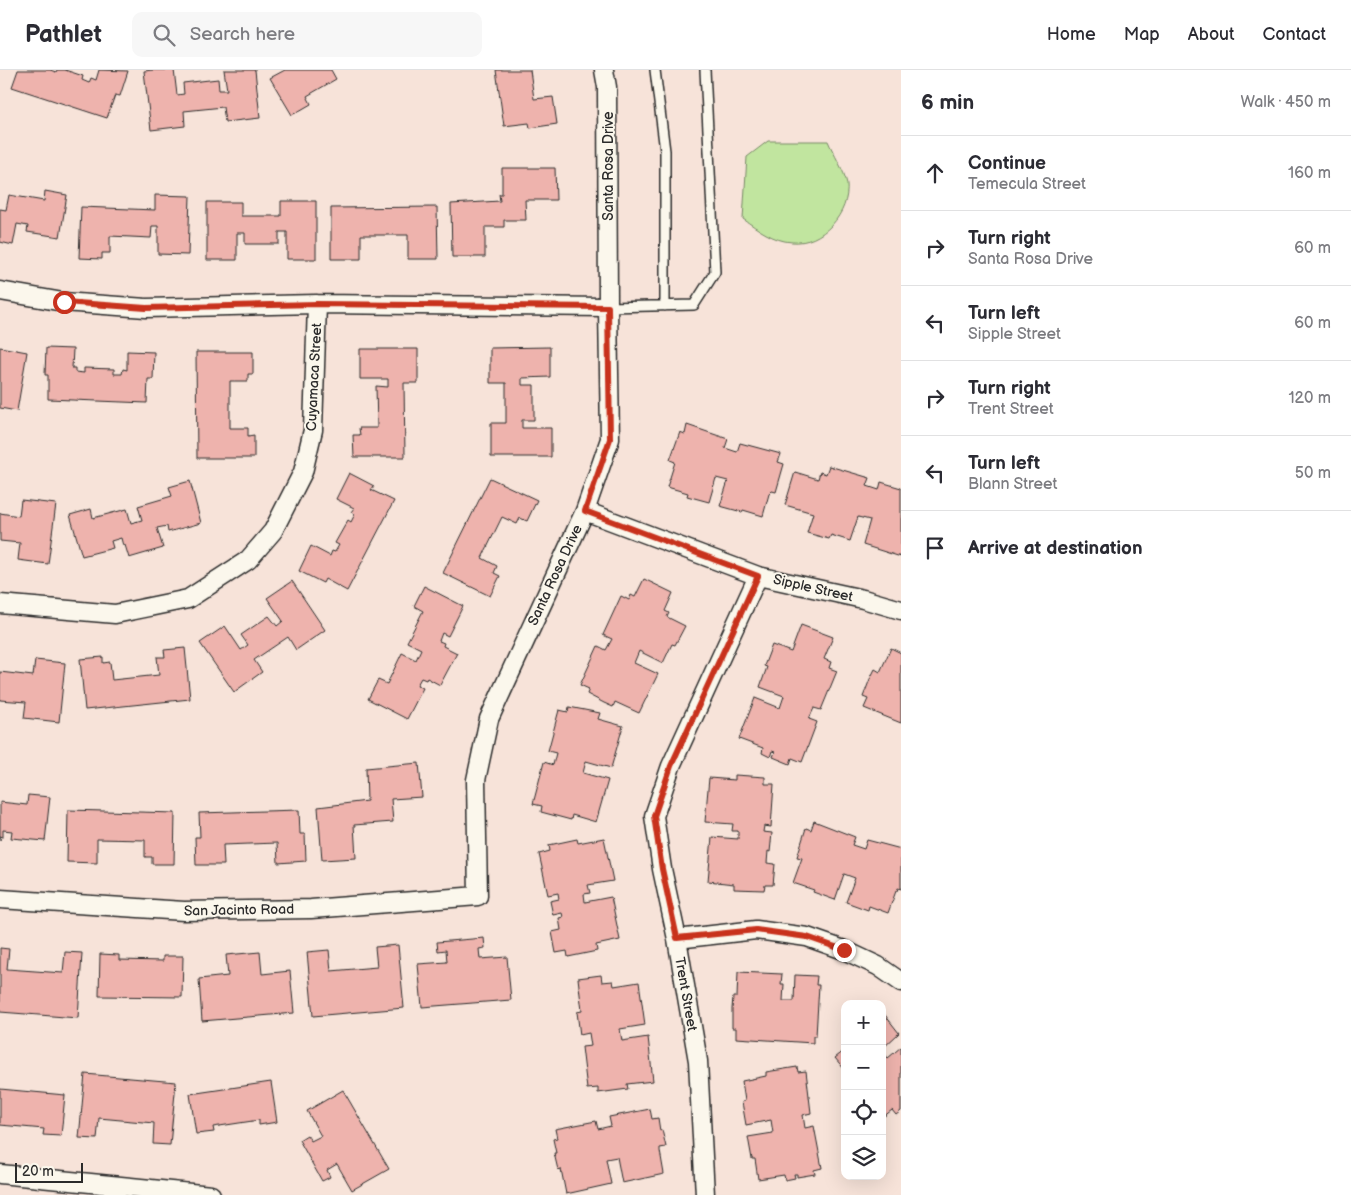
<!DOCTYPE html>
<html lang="en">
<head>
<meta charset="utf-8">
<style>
  body { margin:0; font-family:"Balsamiq Sans",sans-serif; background:#f7f7f7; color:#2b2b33 }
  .controls { position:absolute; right:15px; bottom:15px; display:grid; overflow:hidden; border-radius:10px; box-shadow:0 5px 20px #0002 }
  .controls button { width:45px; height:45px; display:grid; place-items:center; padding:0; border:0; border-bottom:1px solid #e1e1e2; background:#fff; color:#2b2b33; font:25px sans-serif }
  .scale { position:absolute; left:15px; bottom:12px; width:68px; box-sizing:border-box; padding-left:5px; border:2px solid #2b2b2b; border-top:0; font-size:14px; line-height:18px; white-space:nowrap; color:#2b2b2b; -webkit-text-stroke:4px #fbf7ec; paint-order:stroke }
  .stop { position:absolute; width:15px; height:15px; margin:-11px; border:4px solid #c8321e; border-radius:50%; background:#fff }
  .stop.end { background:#c8321e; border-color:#fff; box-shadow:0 1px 5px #0008 }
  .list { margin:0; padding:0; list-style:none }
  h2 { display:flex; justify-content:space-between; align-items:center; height:65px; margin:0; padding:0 20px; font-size:21px }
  h2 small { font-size:16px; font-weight:400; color:#7c7c81 }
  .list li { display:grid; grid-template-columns:32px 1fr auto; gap:15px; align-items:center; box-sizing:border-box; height:75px; padding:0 20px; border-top:1px solid #e1e1e2 }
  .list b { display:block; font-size:19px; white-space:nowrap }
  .list p { margin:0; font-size:16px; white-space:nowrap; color:#7c7c81 }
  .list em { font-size:16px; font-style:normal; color:#7c7c81 }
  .icon { flex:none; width:28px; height:28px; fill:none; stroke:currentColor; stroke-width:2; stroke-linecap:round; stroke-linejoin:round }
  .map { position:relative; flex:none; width:901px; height:1125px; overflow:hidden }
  header { display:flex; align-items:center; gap:30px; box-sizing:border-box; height:70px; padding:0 25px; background:#fff; border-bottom:1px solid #e1e1e2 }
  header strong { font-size:24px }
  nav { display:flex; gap:28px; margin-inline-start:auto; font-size:18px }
  .search { width:350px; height:45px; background:#f7f7f7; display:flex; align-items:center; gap:12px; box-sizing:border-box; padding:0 18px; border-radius:10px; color:#7c7c81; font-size:19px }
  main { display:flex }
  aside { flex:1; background:#fff }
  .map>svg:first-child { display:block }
  .green { fill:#c1e59f; stroke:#768865 }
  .building { fill:#eeb3ad; stroke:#2b2b2b }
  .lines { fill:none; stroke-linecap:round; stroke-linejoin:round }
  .service-casing { stroke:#2b2b2b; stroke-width:12 }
  .minor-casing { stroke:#2b2b2b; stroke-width:21 }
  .service { stroke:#fbf7ec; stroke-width:9 }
  .minor { stroke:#fbf7ec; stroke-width:18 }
  .route { stroke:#c8321e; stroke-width:6 }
  .labels { text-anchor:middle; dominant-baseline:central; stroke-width:4; stroke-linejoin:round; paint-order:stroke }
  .street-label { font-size:14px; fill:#2b2b2b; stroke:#fbf7ec }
</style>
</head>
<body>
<header>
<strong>Pathlet</strong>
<div class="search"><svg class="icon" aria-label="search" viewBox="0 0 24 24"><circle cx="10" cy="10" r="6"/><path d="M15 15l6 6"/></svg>Search here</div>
<nav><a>Home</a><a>Map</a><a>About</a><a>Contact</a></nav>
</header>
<main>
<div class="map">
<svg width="901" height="1125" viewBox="0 0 901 1125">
  <rect width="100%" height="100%" fill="#f7e3d9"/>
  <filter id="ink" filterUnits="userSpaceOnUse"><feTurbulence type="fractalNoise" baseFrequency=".02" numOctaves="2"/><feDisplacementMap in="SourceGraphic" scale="10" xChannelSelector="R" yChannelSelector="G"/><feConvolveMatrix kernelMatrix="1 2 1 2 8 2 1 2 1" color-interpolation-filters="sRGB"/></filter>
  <g filter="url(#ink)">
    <path class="green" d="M768 71H828C833 83 845 102 847 114 850 143 822 175 792 172 773 171 758 159 743 149L747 87Z"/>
    <path class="building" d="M18 0H50L56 2 57 0H65L83 6 82 10 89 13 91 8 96 10 99 0 128 1 120 26 115 25 107 48 12 17Z
      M153 0H174L177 25 184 24 183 13 218 9 219 20H227L224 0H255L260 48 225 52 223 37 184 41 185 56 151 60 144 1Z
      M285 0H331L336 9 307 26 311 34 292 45 270 8Z
      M496 0H530L534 29 553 27 557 54 530 58 529 53 504 56Z
      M502 98H555L556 130H525L526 150H504V157H485V187H452L451 134 500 131 499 124H502Z
      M45 121 67 125 60 167 27 162 28 156 17 154 13 175 0 172V139L6 140 9 125 44 131Z
      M155 125 190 126 188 185 158 184V156H152L151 168 110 166V183H102V189L79 188 81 137 155 140Z
      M281 131H316V189H287V162H279V174H245V163H237V190H207V132H241V146H281Z
      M437 137 438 189H408V165H361V189H331V138Z
      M0 277 27 282 17 341 0 338Z
      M550 277V307L522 308V315H534V350H522V358H551V387H491V353H506V313H490V278Z
      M46 278 73 279 72 298H75V302L84 303V298L114 299V304H122L123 299 127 300V281L154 282 153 309H148L147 333 48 329V305H45Z
      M360 279H418V313H404L405 387H354L353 365H360L359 358H377L376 316 388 317V309H360Z
      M196 282H253V304H248V311H230V358H248V366L254 365V388H197Z
      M687 355 728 369 725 378 737 382 740 373 781 384 778 392 784 394 776 422 772 421 769 424 763 446 743 440 742 442 720 436 728 411 716 408 709 432 687 426 688 423 667 417 675 392 670 390 680 362 685 364Z
      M829 396 870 408 867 416 879 420 881 412 901 418V487L863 475 870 450 858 447 850 471 831 465 829 469 807 463 813 443 785 435 795 402 818 409 820 402 826 404Z
      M349 403 374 416 371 420 394 431 347 521 325 509 323 513 299 501 311 476 330 486 332 481 335 482 339 475 335 473 348 450 351 452 355 444 351 442 354 438 336 429Z
      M490 408 537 430 527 451 520 448 517 454 502 447 482 488 497 496 494 503 500 506 490 526 443 503Z
      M190 411 201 453 168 462 167 456 157 458 163 478 129 488 125 475 123 476 121 468 111 471 113 478 82 486 70 445 91 439 93 448 127 439 131 453 142 450 138 436 172 426 169 417Z
      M21 430 56 434 48 494 18 490 20 473 0 471V443L19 446Z
      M644 509 673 523 665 541 669 543 667 547 685 556 675 575 672 574 663 593 639 581 634 593 658 604 639 643 615 632 613 637 604 633 587 624 589 619 580 615 598 576 606 580 612 569 603 565 621 526 629 530 631 525 635 527Z
      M292 511 325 560 296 580 288 567 254 590 262 602 234 622 200 573 225 556 241 580 248 575 241 565 269 546 277 556 283 551 267 528Z
      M424 516 463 536 448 566 442 563 439 571 444 573 443 576 457 583 440 615 427 608 426 610 421 608 417 615 423 618 407 649 368 629 378 610 387 614 402 583 416 590 421 579 407 572 423 541 414 536Z
      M801 555 833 567 824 589 831 592 829 598 837 601 821 640 814 638 809 649 817 652 802 692 792 688 790 694 773 687 775 682 772 681 770 687 762 683 763 678 739 669 755 628 780 638 784 626 760 617 767 597 764 596 772 575 791 582Z
      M185 578 190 629 85 640 80 589 103 587V593L110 592 112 610 159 605 157 587H165L164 580Z
      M891 578 901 583V653L864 638 868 629 863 627 870 609 875 599 880 602Z
      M35 590 65 593 59 652 24 648 26 632 0 630V602L33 606Z
      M569 637 600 643 598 649 623 656 611 698 586 691 583 703 608 710 596 752 572 745 571 750 541 742 542 736 533 734 544 692 553 695 556 683 548 681 559 640 568 642Z
      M419 693 422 727 391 729 393 752 354 755 356 788 322 790 318 737 367 731 366 698Z
      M735 705 765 707V714H774L771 757 764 756 763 762 772 763 770 782 768 781 767 793 775 794 773 815H765L764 820 734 819V814L708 811 712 767 738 769V761H732L733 754 705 752 709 708 735 710Z
      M28 725 50 727 45 771 11 768 12 761 3 760V767L0 766V770V732L27 735Z
      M68 740 175 743 174 794H152V787H145V770L97 769V793L67 792Z
      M299 740 300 764H305L306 791 278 793 277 773 223 775 224 795H196L195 767H200L199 743Z
      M814 751 855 767 852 775 864 779 867 770 901 779V819L898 818 897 821H896L888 843 869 836 868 840 846 832 855 808 844 804 835 830 813 822 814 820 793 813 802 788 797 787 806 758 811 760Z
      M604 768 613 811 588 815 590 823 584 824 585 832 611 827 620 870 596 875 597 881 568 887 567 881 556 883 552 862 561 860 559 848 563 847 562 843 553 845 550 831 559 829 558 823 548 825 539 784 550 781 549 775 577 769 578 773Z
      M484 868 485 878 479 879 480 889 507 887 511 930 422 937 418 894 447 892 446 880 438 881 437 872Z
      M398 875 404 938 313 946 307 882 329 880 331 901 377 897 375 877Z
      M0 878 9 879 7 899 63 903 65 882 82 883 78 948 0 942Z
      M260 882 262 904 290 901 294 943 202 951 199 909 228 906 226 885Z
      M100 884 119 885V890L163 891V886H183L182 927 99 926Z
      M738 902 782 904 781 914H784L783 931H794L795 905 817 906 816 915H819L816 966H813V973L736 968V958H732V939L733 927H737Z
      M601 905 602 912 613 911 614 916 639 912 645 955 620 959 622 971 648 967 653 1011 627 1014 628 1019 598 1023V1018L587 1019 582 977 591 976 589 963 580 965 577 942 582 941 578 908Z
      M885 945 899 963 882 979V948Z
      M901 977V1041L896 1045 892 1040 883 1047 882 981 888 988Z
      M845 980V1000L835 988Z
      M797 997 798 1002 806 1001 811 1043 803 1045 805 1058 814 1056 822 1098 814 1100 815 1104 797 1107V1104H794L795 1108 785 1110 784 1105 758 1109 755 1089H752L748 1067 773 1063 771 1050 746 1055 742 1032 745 1031 742 1011 766 1006V1002Z
      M85 1004 176 1012 170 1075 153 1074 154 1053 99 1048 97 1069 79 1068Z
      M271 1012 277 1052 259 1055V1050L213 1057 214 1062 196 1064 190 1024Z
      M0 1019 65 1025 61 1066 43 1065 44 1059 0 1055Z
      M343 1020 389 1099 352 1120 337 1094 327 1100 330 1107 322 1111 299 1070 307 1065 311 1071 321 1066 307 1041Z
      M650 1039 652 1049 658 1048 660 1061 662 1060 666 1077 660 1078V1081L664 1104 622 1113 617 1087 606 1089 611 1114 566 1124 561 1099 558 1100 554 1083H556L553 1069 557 1068 555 1059 596 1051 598 1059 611 1056 609 1047Z"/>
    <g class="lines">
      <defs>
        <path id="service" d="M655 0 665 81V236
          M608 237 694 235 715 202 705 0"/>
        <path id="minor" d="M0 221 63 232 146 238 317 234 608 237
          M585 441 758 506 863 529 901 540
          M0 534 115 544 188 529 248 490 273 461 303 402 313 360 317 234
          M0 829 184 841 311 839 478 826 476 710 489 649 585 441 610 369 608 237 607 17 604 0
          M677 869 756 860 807 867 844 880 878 896 901 912
          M0 1104 211 1125
          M705 1125 698 991 677 869 662 799 654 746 671 696 758 506"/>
      </defs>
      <use href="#service" class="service-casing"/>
      <use href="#minor" class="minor-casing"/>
      <use href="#service" class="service"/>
      <use href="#minor" class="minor"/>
    </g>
  </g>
  <g class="lines" filter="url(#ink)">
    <path class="route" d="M64 232 146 238 317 234 608 237 610 369 585 441 758 506 671 696 654 746 662 799 677 868 756 860 807 867 844 880"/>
  </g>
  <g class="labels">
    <g class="street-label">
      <text transform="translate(608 96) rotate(-90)">Santa Rosa Drive</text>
      <text transform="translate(314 307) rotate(-87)">Cuyamaca Street</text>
      <text transform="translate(555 505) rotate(-65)">Santa Rosa Drive</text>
      <text transform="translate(813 518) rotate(13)">Sipple Street</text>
      <text transform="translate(239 840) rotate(-1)">San Jacinto Road</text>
      <text transform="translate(686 924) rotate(80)">Trent Street</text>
    </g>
  </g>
</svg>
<div class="controls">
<button>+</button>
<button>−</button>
<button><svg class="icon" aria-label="locate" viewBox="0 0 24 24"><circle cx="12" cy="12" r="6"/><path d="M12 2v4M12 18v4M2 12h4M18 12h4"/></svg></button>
<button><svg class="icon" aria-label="layers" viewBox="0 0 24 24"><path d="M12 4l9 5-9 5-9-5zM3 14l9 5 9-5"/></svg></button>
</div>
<div class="scale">20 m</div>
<div class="stop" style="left:64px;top:232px"></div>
<div class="stop end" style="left:844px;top:880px"></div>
</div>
<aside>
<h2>6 min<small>Walk · 450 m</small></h2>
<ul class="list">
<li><svg class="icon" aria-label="ahead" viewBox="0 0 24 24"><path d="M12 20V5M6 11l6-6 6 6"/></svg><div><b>Continue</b><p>Temecula Street</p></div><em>160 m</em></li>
<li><svg class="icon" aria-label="right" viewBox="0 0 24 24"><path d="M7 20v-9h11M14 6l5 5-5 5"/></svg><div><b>Turn right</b><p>Santa Rosa Drive</p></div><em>60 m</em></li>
<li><svg class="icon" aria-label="left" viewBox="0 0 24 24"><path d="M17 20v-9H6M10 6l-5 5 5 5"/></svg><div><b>Turn left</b><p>Sipple Street</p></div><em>60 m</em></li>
<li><svg class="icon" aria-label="right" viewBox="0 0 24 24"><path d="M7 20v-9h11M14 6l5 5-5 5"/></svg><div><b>Turn right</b><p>Trent Street</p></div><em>120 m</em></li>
<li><svg class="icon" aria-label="left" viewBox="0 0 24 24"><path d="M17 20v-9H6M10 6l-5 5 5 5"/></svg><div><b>Turn left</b><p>Blann Street</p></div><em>50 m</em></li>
<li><svg class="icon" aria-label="arrive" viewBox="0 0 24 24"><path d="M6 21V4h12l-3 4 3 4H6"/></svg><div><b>Arrive at destination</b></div></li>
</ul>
</aside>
</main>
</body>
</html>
